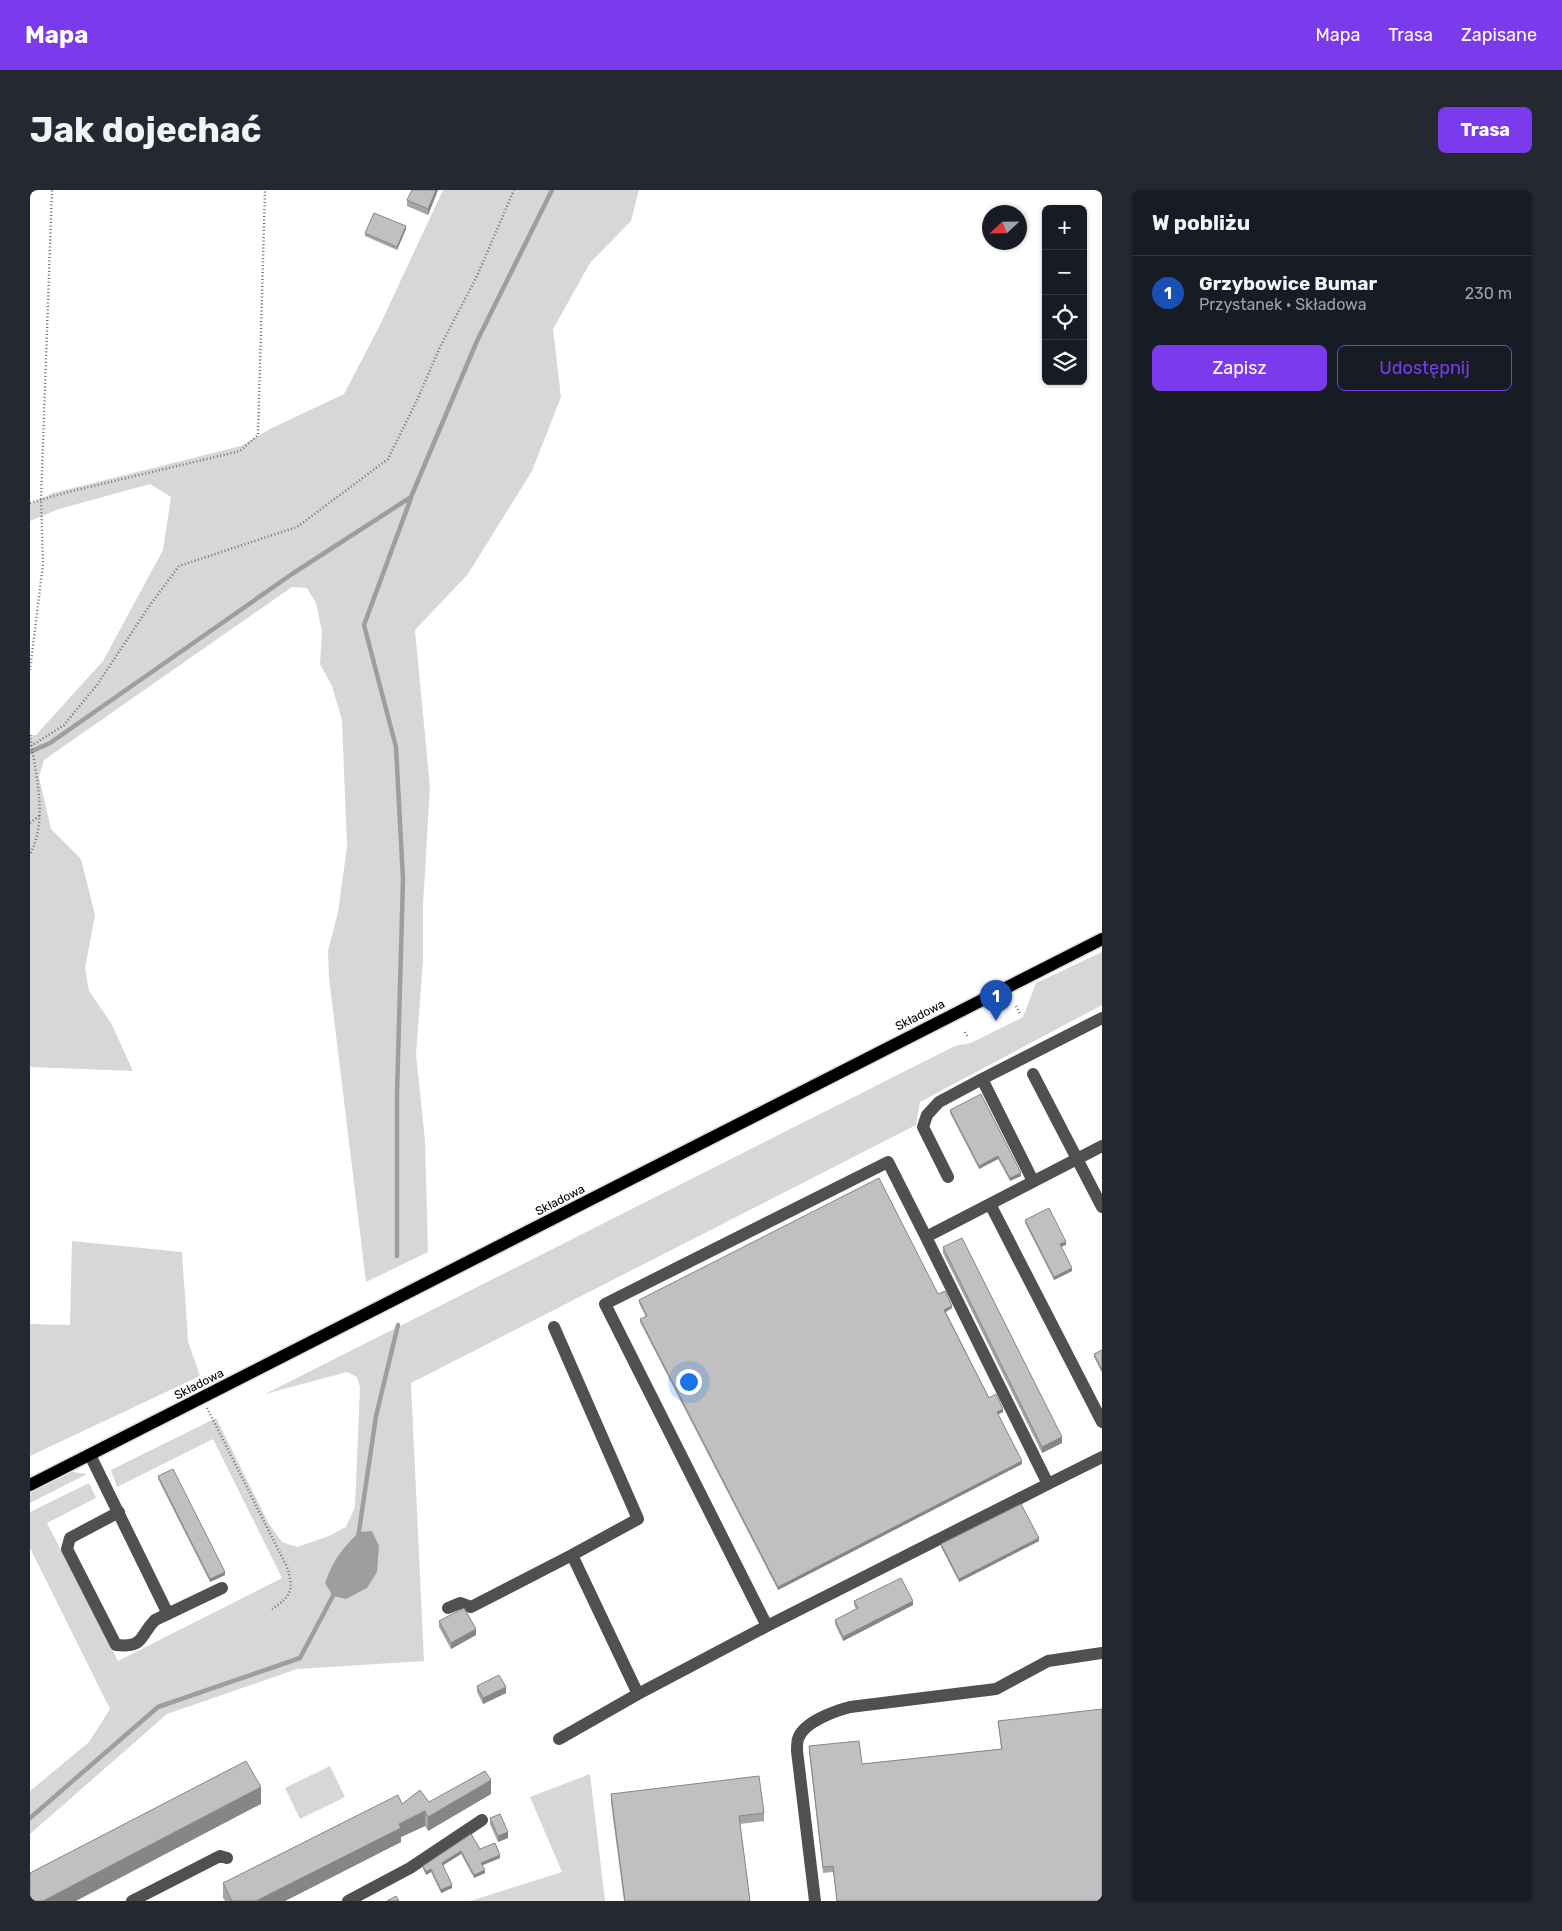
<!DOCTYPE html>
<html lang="pl">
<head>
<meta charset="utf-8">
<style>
  body { margin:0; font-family:Rubik,sans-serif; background:#242831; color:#f1f3f6 }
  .controls { position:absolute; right:15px; top:15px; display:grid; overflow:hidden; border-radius:8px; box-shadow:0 1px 4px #0004 }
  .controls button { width:45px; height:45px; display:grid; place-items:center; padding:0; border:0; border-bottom:1px solid #363941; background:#171b24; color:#f1f3f6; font:25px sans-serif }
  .compass { position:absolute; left:952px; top:15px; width:45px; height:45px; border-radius:50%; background:#171b24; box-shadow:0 1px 4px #0004; rotate:248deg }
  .you { position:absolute; left:658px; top:1191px; width:18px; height:18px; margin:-12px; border:4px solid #fff; border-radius:50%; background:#1a73e8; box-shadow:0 0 0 8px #1a73e833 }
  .badge { display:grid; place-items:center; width:32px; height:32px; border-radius:50%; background:#7c3aed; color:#fff; font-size:16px; font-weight:700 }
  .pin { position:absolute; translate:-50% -41px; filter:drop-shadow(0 1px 2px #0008) }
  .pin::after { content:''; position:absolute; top:26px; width:18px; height:15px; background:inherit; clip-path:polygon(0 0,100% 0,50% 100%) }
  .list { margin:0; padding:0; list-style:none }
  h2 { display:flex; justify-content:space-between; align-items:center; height:65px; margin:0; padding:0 20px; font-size:21px }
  h2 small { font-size:16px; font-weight:400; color:#9ea1a6 }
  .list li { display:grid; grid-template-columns:32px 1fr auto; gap:15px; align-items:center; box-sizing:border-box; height:75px; padding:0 20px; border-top:1px solid #363941 }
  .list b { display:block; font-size:19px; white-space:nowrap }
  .list p { margin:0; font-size:16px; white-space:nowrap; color:#9ea1a6 }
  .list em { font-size:16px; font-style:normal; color:#9ea1a6 }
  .actions { display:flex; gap:10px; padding:15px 20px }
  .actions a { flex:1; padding:11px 0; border:1px solid #7c3aed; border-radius:8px; text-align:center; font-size:18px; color:#7c3aed }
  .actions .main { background:#7c3aed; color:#fff }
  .icon { flex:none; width:28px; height:28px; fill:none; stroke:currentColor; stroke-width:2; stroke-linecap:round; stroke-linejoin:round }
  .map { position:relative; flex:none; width:1072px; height:1711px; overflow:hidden; border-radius:8px }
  header { display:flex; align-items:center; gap:30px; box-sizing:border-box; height:70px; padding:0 25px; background:#7c3aed; color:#fff }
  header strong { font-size:24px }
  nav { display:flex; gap:28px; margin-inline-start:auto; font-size:18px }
  .intro { display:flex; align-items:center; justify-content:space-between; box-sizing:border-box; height:120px; padding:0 30px }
  h1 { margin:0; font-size:35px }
  .button { padding:12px 22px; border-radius:8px; background:#7c3aed; color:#fff; font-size:18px; font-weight:700 }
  main { display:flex; gap:30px; padding:0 30px }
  aside { flex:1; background:#171b24; border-radius:8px; box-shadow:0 1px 4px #0004 }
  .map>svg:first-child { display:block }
  .green { fill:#d7d7d7 }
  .water { fill:#9e9e9e }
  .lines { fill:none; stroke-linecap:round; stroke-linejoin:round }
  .stream { stroke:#9e9e9e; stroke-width:4.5 }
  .major-casing { stroke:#dbdbdb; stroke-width:15 }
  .path { stroke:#727272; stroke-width:2.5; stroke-dasharray:1 2.5; stroke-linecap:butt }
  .minor { stroke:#505050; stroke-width:12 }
  .major { stroke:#000; stroke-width:12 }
  .wall { fill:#a5a5a5 }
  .shaded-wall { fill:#868686 }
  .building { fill:#c0c0c0; stroke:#868686 }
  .labels { text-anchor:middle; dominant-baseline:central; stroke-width:4; stroke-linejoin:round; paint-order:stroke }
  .street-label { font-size:12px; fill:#000; stroke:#fff }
</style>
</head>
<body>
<header>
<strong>Mapa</strong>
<nav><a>Mapa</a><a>Trasa</a><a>Zapisane</a></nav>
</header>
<div class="intro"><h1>Jak dojechać</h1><a class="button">Trasa</a></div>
<main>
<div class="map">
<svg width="1072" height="1711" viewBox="0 0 1072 1711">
  <rect width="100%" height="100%" fill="#fff"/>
  <path class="green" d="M413 0H609L601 31 560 73 523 139 531 207 502 281 438 384 385 440 400 598 393 715V771L386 864 395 951 398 1062 336 1092 299 787 298 761 308 722 317 657 312 530 302 496 290 474 292 441 286 413 277 398 262 397 14 570 9 587 21 639 51 669 65 725 55 778 59 801 81 833 103 881 0 877V545H6L73 471 133 360 141 307 120 294 29 319 0 331V314L23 303 211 256 240 239 314 204 349 137Z
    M1072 762V815L890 912 886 935 381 1193 394 1471 267 1479 137 1524 0 1644V1601L59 1552 80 1519 0 1358V1322L59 1293 66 1308 17 1333 88 1471 252 1388 183 1249 87 1297 81 1280 186 1228 239 1334 252 1352 267 1357 299 1346 316 1337 325 1317 330 1197 327 1187 317 1182 235 1204 925 856 941 853 993 827 1006 793Z
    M42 1051 152 1062 158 1151 170 1186 0 1266V1134L40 1135Z
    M42 1282 57 1284 0 1313V1303Z
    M300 1576 315 1607 270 1629 255 1598Z
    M560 1584 575 1711H440L532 1682 500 1607Z"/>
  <path class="water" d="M342 1341 349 1356 347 1382 337 1398 316 1409 303 1406 295 1393C303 1370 312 1359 329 1342Z"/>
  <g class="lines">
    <path class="stream" d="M0 562 20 553 262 384 381 307 447 151 522 0
      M367 1066V904L373 689 366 557 334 435 381 308
      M328 1348 346 1226 368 1135
      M0 1628 128 1517 270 1468 305 1402"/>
    <defs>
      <path id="major" d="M0 1295 1072 749"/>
    </defs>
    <use href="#major" class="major-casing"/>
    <path class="path" d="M0 313 38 302 210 261 228 245 235 0
      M0 480 13 374 11 309 22 0
      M0 545C5 583 19 629 0 664
      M1 556 34 535 67 495 120 415 149 376 267 337 358 269 388 208 410 157 447 86 484 0
      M0 633 9 626
      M986 816 990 824
      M935 842 937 846
      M177 1218 257 1377C264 1399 262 1406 242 1419"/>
    <path class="minor" d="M1003 884 1072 1017
      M1072 956 896 1047 1018 1294 1072 1267
      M918 987 893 937 897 925 909 912 952 889
      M1003 991 952 889 1072 828
      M960 1014 1072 1232
      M896 1047 858 972 575 1114 737 1436 1018 1294
      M524 1137 608 1329 542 1365
      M60 1265 138 1424
      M89 1322 40 1348 37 1359 86 1455C115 1458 109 1446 125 1430L192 1398
      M418 1418 430 1413 441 1417 542 1365 608 1504
      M529 1549 608 1504 737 1436
      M102 1711 190 1666 197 1668
      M318 1711 380 1678 452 1630
      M785 1711 767 1561C767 1557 767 1552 768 1549 773 1532 805 1521 820 1517L966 1499 1018 1471 1072 1463"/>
    <use href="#major" class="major"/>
  </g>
  <path class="wall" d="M408 0 398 25 377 16V10Z
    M376 39 367 60 335 46V43Z
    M920 920 991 986 980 991 968 969 949 979 920 923Z
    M995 1030 1036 1055 1031 1057 1042 1081 1024 1090 995 1033Z
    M913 1057 1032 1253 1012 1263 913 1063Z
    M908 1104 922 1118 916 1122 959 1208 973 1222 968 1224 992 1274 748 1400 610 1132V1129L616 1127 609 1113V1110Z
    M1072 1160V1183L1064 1167V1164Z
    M128 1286 195 1385 180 1392 128 1289Z
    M1009 1351 929 1392 911 1357V1354Z
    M824 1411 883 1415 813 1451 805 1434V1430L826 1419 824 1415Z
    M409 1431 446 1445 421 1459 409 1437Z
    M447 1496 476 1503 453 1514 447 1502Z
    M968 1531 1072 1711H807L803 1682 793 1683 779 1562V1556L832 1574 971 1559Z
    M461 1604 398 1641 395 1636 371 1647V1652L255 1711H195L193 1708V1693L372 1614 399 1612Z
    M581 1604 734 1623V1631L710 1634 720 1711H594L581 1613Z
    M460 1628 478 1648 468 1652 460 1634Z
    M441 1644 450 1659 470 1668 452 1675 455 1683 444 1688 431 1664 413 1675 422 1698 411 1703 401 1682 396 1685 393 1679V1676Z"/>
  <path class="shaded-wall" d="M406 0H408L398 25V19Z
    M376 36V39L367 60V57Z
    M968 966V969L949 979V976Z
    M991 983V986L980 991V988Z
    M1036 1052V1055L1030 1057V1054Z
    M1042 1078V1081L1024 1090V1087Z
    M922 1116V1118L914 1123V1120Z
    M973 1219V1222L967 1225V1222Z
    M1032 1247V1253L1012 1263V1257Z
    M992 1271V1274L748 1400V1397Z
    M1009 1348V1351L929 1392V1389Z
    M195 1382V1385L180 1392V1389Z
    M883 1411V1415L813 1451V1447Z
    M446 1439V1445L421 1459V1453Z
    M476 1497V1503L453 1514V1508Z
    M461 1590V1604L398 1641V1627Z
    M231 1597V1614L46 1711H13Z
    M395 1621V1636L371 1647V1652L255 1711H226L369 1634Z
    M478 1642V1648L468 1652V1646Z
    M431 1661V1664L412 1676V1673Z
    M470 1665V1668L451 1676V1673Z
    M401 1679V1682L396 1685V1682Z
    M455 1680V1683L444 1688V1685Z
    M422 1695V1698L411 1703V1700Z"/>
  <path class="building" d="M382 0H406L398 19 377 10Z
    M344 23 376 36 367 57 335 43Z
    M951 904 991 983 980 988 968 966 949 976 920 920Z
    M849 988 908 1104 915 1101 922 1116 914 1120 959 1208 966 1204 973 1219 967 1222 992 1271 748 1397 610 1129 617 1126 609 1110Z
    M1019 1018 1036 1052 1030 1054 1042 1078 1024 1087 995 1030Z
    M932 1048 1032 1247 1012 1257 913 1057Z
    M1072 1160V1180L1064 1164Z
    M143 1279 195 1382 180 1389 128 1286Z
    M991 1314 1009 1348 929 1389 911 1354Z
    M871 1388 883 1411 813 1447 805 1430 828 1418 824 1411Z
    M434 1418 446 1439 421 1453 409 1431Z
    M469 1485 476 1497 453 1508 447 1496Z
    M1072 1519V1711H807L803 1676 793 1677 779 1556 829 1551 832 1574 972 1559 968 1531Z
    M216 1571 231 1597 13 1711H2L0 1707V1683Z
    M455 1581 461 1590 398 1627 395 1621 369 1634 371 1638 226 1711H202L193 1693 368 1605 372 1614 390 1600 399 1612Z
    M729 1586 734 1623 709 1626 720 1711H595L581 1604Z
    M470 1624 478 1642 468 1646 460 1628Z
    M441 1644 450 1659 465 1653 470 1665 451 1673 455 1680 444 1685 431 1661 412 1673 422 1695 411 1700 401 1679 396 1682 393 1676Z
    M366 1706 369 1711H357Z"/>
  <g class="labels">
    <g class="street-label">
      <text transform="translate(890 825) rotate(-27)">Składowa</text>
      <text transform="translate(530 1010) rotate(-27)">Składowa</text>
      <text transform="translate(169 1194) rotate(-27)">Składowa</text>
    </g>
  </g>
</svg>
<div class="controls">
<button>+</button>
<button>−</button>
<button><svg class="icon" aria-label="locate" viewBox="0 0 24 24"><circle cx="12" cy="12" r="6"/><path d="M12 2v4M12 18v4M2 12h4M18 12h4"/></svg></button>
<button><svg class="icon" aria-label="layers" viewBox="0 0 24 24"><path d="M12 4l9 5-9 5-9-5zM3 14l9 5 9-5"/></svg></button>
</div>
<svg class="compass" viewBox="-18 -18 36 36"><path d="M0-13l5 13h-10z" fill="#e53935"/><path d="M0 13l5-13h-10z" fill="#9ea1a6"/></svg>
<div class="you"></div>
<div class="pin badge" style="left:966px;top:831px;background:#1a4fb4">1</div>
</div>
<aside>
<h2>W pobliżu<small></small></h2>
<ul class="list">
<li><span class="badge" style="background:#1a4fb4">1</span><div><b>Grzybowice Bumar</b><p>Przystanek · Składowa</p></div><em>230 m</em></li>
</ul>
<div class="actions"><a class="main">Zapisz</a><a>Udostępnij</a></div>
</aside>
</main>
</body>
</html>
